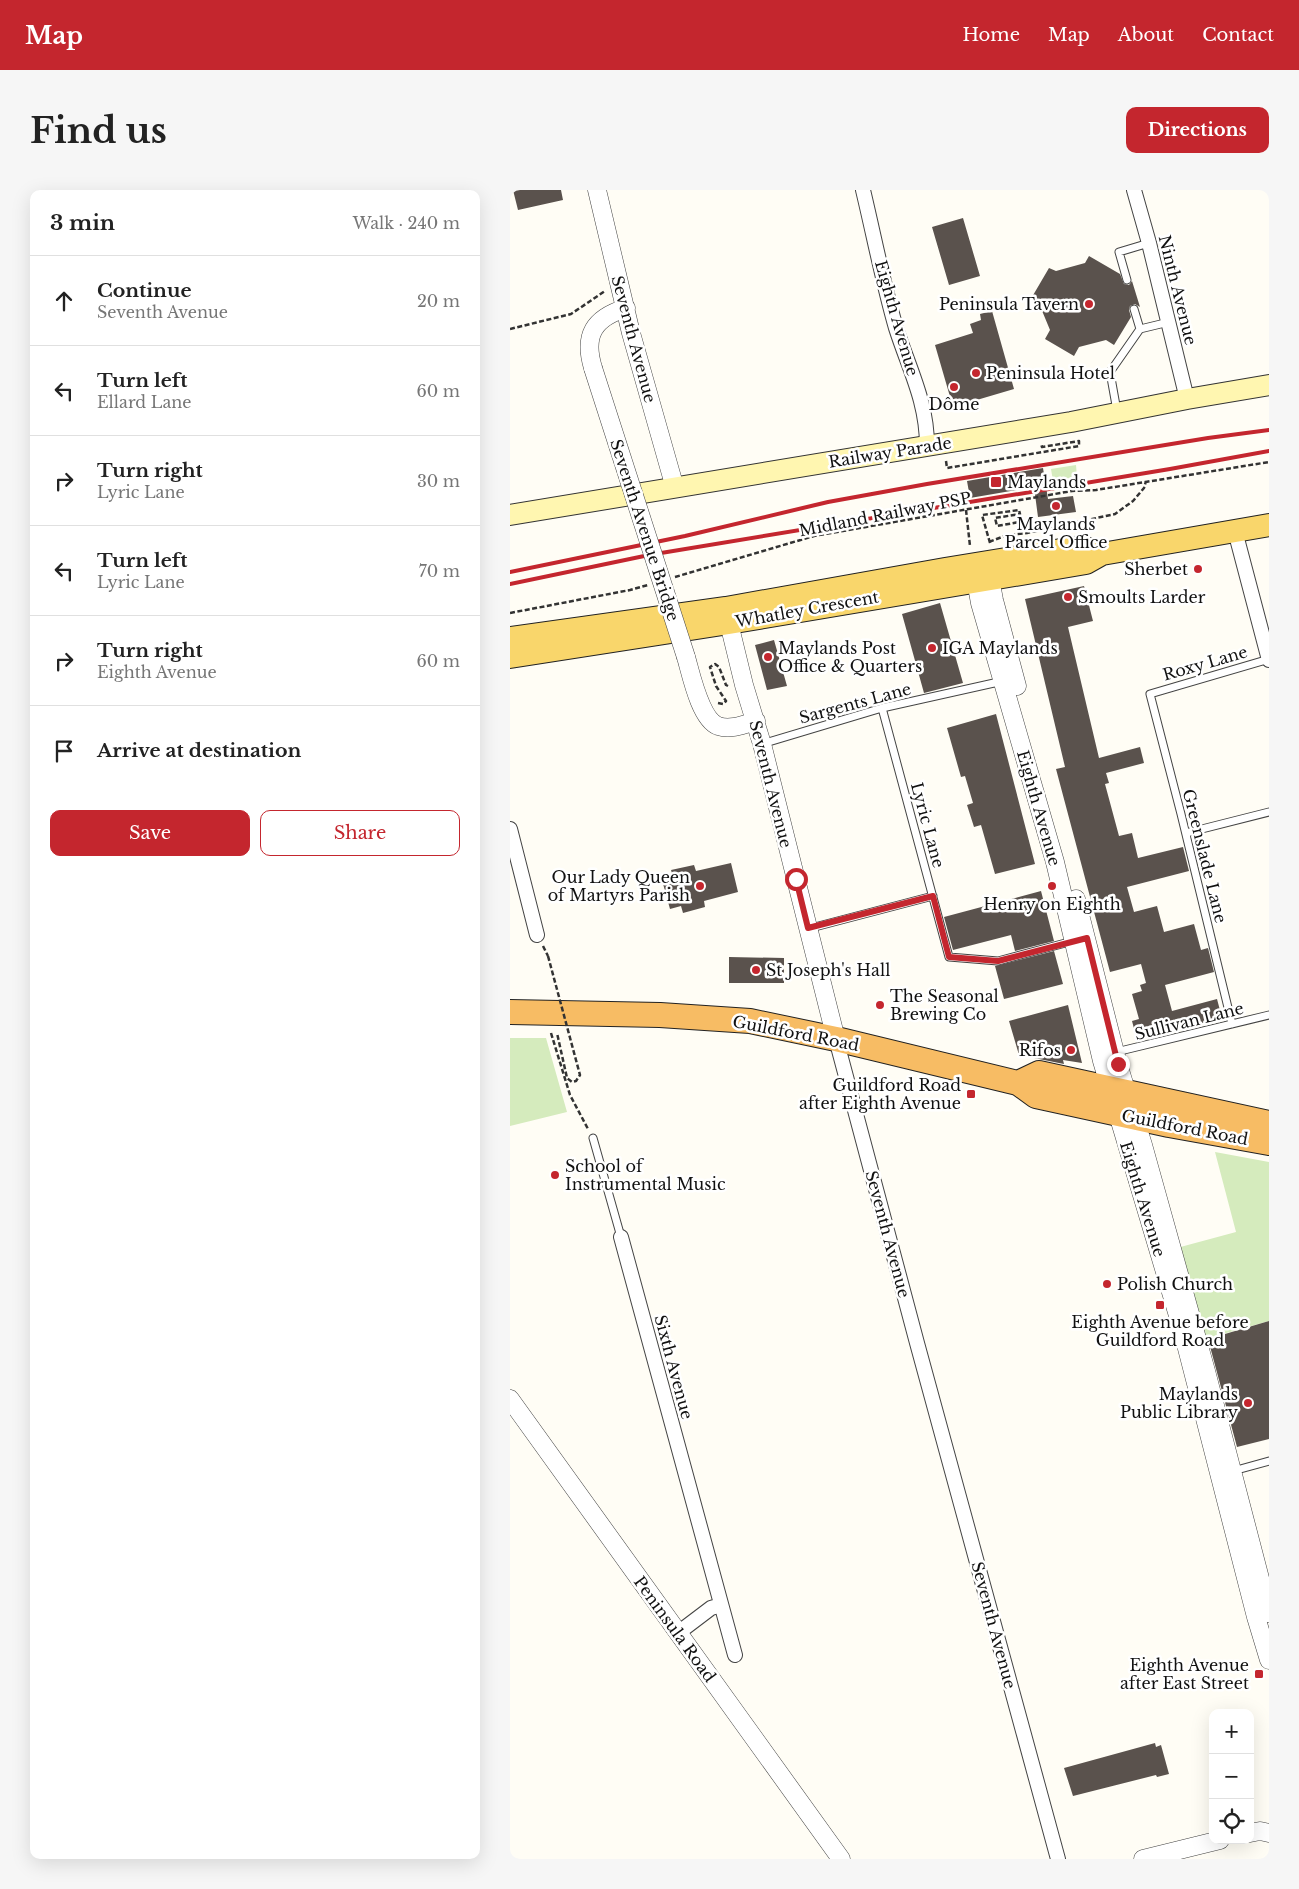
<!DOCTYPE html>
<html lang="en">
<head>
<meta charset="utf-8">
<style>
  body { margin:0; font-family:"Libre Baskerville",serif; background:#f6f6f6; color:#222 }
  .controls { position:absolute; right:15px; bottom:15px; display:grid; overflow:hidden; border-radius:10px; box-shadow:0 5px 20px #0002 }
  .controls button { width:45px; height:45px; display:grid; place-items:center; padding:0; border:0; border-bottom:1px solid #e0e0e0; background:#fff; color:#222; font:25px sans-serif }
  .stop { position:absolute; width:15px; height:15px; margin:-11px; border:4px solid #c4262e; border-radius:50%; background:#fff }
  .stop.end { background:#c4262e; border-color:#fff; box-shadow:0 1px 5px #0008 }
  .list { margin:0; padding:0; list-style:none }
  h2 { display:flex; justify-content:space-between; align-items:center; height:65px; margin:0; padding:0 20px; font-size:21px }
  h2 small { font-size:16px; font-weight:400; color:#767676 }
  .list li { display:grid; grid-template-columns:32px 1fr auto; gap:15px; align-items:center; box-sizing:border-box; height:90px; padding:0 20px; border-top:1px solid #e0e0e0 }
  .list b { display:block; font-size:19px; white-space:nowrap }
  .list p { margin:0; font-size:16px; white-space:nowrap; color:#767676 }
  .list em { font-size:16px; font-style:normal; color:#767676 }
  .actions { display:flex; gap:10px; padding:15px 20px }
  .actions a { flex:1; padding:11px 0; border:1px solid #c4262e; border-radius:10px; text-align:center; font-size:18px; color:#c4262e }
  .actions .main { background:#c4262e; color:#fff }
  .icon { flex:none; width:28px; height:28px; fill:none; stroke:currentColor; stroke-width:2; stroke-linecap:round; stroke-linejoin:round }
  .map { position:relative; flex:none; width:759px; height:1669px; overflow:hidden; border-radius:10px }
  header { display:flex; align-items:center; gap:30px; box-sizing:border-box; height:70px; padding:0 25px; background:#c4262e; color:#fff }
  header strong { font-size:24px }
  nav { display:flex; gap:28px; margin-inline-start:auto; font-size:18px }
  .intro { display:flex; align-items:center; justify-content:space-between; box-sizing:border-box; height:120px; padding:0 30px }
  h1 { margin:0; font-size:35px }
  .button { padding:12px 22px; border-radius:10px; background:#c4262e; color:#fff; font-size:18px; font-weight:700 }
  main { display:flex; gap:30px; padding:0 30px }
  aside { flex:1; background:#fff; border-radius:10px; box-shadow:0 5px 20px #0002 }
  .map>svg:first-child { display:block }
  .green { fill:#d5ebbd }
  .building { fill:#5a524d }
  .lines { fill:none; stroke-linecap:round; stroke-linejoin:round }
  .service-casing { stroke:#444; stroke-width:9 }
  .minor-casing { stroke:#444; stroke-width:16 }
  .tertiary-casing { stroke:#444; stroke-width:19 }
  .secondary-casing { stroke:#333; stroke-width:22 }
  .primary-casing { stroke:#222; stroke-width:24 }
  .trunk-casing { stroke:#222; stroke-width:26 }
  .path { stroke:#333; stroke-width:2.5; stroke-dasharray:5 2.5; stroke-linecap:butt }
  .service { stroke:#fff; stroke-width:7 }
  .minor { stroke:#fff; stroke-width:14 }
  .tertiary { stroke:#fff; stroke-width:18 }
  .secondary { stroke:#fff6b0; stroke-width:20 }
  .primary { stroke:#f9d66b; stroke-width:22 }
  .trunk { stroke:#f7bc64; stroke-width:24 }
  .rail { stroke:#c4262e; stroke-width:4 }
  .tertiary-bridge-casing { stroke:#444; stroke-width:19; stroke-linecap:butt }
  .path-bridge { stroke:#333; stroke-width:2.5; stroke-dasharray:5 2.5; stroke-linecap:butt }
  .tertiary-bridge { stroke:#fff; stroke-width:18 }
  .route { stroke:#c4262e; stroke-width:6 }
  .poi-dot { fill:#c4262e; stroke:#fff; stroke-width:2 }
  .labels { text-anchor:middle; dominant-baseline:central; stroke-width:5; stroke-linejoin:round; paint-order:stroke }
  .street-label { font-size:16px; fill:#111; stroke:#fff }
  .poi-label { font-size:16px; fill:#111; stroke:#fff; text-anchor:start }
</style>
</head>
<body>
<header>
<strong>Map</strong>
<nav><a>Home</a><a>Map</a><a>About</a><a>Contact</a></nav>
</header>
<div class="intro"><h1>Find us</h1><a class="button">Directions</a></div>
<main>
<aside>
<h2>3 min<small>Walk · 240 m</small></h2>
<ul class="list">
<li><svg class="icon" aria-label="ahead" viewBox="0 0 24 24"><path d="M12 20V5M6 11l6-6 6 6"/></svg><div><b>Continue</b><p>Seventh Avenue</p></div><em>20 m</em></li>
<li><svg class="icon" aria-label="left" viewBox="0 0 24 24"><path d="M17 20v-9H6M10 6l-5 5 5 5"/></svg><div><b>Turn left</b><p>Ellard Lane</p></div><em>60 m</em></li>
<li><svg class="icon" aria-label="right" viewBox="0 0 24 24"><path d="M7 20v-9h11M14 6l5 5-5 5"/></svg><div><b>Turn right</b><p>Lyric Lane</p></div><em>30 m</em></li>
<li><svg class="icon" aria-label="left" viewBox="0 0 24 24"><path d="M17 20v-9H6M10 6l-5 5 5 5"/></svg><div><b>Turn left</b><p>Lyric Lane</p></div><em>70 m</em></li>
<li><svg class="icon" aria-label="right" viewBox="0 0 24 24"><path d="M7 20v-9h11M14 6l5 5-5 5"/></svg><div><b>Turn right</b><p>Eighth Avenue</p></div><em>60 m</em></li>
<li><svg class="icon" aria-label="arrive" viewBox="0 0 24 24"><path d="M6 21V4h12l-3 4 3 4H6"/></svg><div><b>Arrive at destination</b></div></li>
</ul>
<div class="actions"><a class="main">Save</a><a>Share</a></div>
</aside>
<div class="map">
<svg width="759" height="1669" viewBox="0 0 759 1669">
  <rect width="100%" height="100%" fill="#fffdf5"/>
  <path class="green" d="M566 275 567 287 543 291 541 279Z
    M0 848H36L57 922 0 936Z
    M705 962 759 972V1131L688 1151 663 1059 726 1042Z"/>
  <path class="building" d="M3 0H51L53 10 8 20Z
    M453 28 470 86 439 95 422 37Z
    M579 66 610 84 614 94 619 95 622 91 630 117 625 114 620 116 619 120 621 127 604 155 596 150 569 157 564 166 535 149 540 140 528 111 522 107 539 78 546 81 575 73Z
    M482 121 504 199 443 217 425 155 463 143 460 134 471 130 470 124Z
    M533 278 538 309 563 306 566 322 528 327 524 297 460 308 457 291Z
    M574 396 583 431 558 437 589 568 630 557 634 573 596 583 599 593 595 594 609 646 622 643 628 668 673 657 679 681 617 697 624 722 647 716 654 742 684 734 691 760 698 758 704 782 655 795 662 821 707 809 712 828 627 850 622 831 629 829 622 804 632 801 630 795 636 793 631 774 600 782 546 579 555 577 515 409Z
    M430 413 453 493 414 503 392 424Z
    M264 450 277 496 257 500 245 455Z
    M486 524 525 674 485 684 471 635 464 637 457 615 463 613 455 586 451 587 437 538Z
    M221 673 228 702 194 711 195 717 173 723 171 716 160 719 152 690 163 687 161 680 184 675 186 681Z
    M531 701 544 751 505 761 501 745 443 760 434 727Z
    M544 761 553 794 494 809 485 776Z
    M219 767 274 768V793H219Z
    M558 815 572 873 553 870 554 874 509 865 499 831Z
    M759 1131V1249L727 1257 698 1149Z
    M645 1553 646 1557 651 1555 659 1584 647 1587 646 1585 563 1606 554 1578Z"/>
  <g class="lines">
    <defs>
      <path id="service" d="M617 90 609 62 639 53
        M624 119 630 139
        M607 221 600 182 630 139 659 132
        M372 518 439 767 488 771 563 751
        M252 554 372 518 493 491
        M676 643 759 622
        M297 739 423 706
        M722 834 671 624 640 504 759 469
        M606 862 759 825
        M83 948 111 1047
        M723 1281 759 1271"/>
      <path id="minor" d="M353 0C364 46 373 93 386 138 399 179 417 211 417 256
        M624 0 639 53 677 209
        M725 341 759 470
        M0 639 27 745
        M326 849 407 1153 548 1669
        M111 1047 225 1465
        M168 1443 201 1418 211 1415"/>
      <path id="tertiary" d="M87 0 121 143 165 298
        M83 178C73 145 84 128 116 118
        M478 378 484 410 507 496
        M464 380 470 413 545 672 592 871 672 1139 746 1427 759 1470
        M216 421 234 495 252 554 326 849
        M176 467C181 484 190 529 208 536 220 540 233 535 246 531
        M566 709 608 874 633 955 696 1181 759 1423
        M0 1209 331 1669
        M740 1643 750 1641 759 1643
        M633 1669 710 1650"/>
      <path id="secondary" d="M0 325 561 232 677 209 759 195"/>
      <path id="primary" d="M0 448 216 418 435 379 551 360 573 357 592 364
        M0 467 219 433 576 373 592 364 759 335"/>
      <path id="trunk" d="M0 822 150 825 240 831 326 849 508 893 526 906 659 935 759 953
        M508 893 529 883 759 933"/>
    </defs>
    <use href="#service" class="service-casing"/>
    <use href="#minor" class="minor-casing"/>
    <use href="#tertiary" class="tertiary-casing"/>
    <use href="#secondary" class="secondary-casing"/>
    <use href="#primary" class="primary-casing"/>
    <use href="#trunk" class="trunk-casing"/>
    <path class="path" d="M0 139 61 124 95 101
      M436 271 437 278 569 256V251L532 257 531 254
      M456 320 460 356
      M479 352 497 345 517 343 605 324 623 311 634 298 636 291
      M480 353 472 325 509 320 510 324 485 328 487 336 515 331 517 343
      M165 387 304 346 562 301 586 300 759 272
      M0 423 120 400 138 395
      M208 513 213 514 216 511 206 496 200 477 205 474 209 477 216 495 218 496
      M33 756 38 766
      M41 843 60 905 78 939"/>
    <use href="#service" class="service"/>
    <use href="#minor" class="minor"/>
    <use href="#tertiary" class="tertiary"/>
    <use href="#secondary" class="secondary"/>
    <use href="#primary" class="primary"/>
    <use href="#trunk" class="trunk"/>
    <path class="rail" d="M0 382 175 346 318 312 417 294 698 248 759 240
      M0 394 139 365 660 279 759 261"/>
    <defs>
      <path id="tertiary-bridge" d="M83 178 176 467"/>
    </defs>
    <use href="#tertiary-bridge" class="tertiary-bridge-casing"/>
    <path class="path-bridge" d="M38 766 70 885 66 891 62 892 57 888 47 843"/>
    <use href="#tertiary-bridge" class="tertiary-bridge"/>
  </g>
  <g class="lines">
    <path class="route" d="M286 689 298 738 423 706 439 767 488 771 577 748 608 874"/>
  </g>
  <g class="poi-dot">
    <circle cx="579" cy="114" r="5"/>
    <circle cx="466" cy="183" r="5"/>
    <circle cx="444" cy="197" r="5"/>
    <rect x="480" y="286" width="12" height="12" rx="2.5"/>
    <circle cx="546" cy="316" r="5"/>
    <circle cx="688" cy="379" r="5"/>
    <circle cx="558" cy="407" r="5"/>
    <circle cx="422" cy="458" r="5"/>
    <circle cx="258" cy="467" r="5"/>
    <circle cx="190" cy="696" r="5"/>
    <circle cx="542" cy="696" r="5"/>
    <circle cx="246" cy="780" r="5"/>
    <circle cx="370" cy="815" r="5"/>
    <circle cx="561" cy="860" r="5"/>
    <rect x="456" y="899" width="10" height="10" rx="2.5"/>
    <circle cx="45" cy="985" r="5"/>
    <circle cx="597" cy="1094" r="5"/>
    <rect x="645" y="1110" width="10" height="10" rx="2.5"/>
    <circle cx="738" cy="1213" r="5"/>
    <rect x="744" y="1479" width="10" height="10" rx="2.5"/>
  </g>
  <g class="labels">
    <g class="street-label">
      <text transform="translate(668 100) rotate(76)">Ninth Avenue</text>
      <text transform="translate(387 128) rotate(74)">Eighth Avenue</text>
      <text transform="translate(124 149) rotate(75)">Seventh Avenue</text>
      <text transform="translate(380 262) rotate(-9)">Railway Parade</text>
      <text transform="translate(375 324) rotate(-11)">Midland Railway PSP</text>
      <text transform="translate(135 340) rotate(72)">Seventh Avenue Bridge</text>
      <text transform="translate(297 419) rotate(-10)">Whatley Crescent</text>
      <text transform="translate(695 473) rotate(-16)">Roxy Lane</text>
      <text transform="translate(345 513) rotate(-15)">Sargents Lane</text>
      <text transform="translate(261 594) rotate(76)">Seventh Avenue</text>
      <text transform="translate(529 618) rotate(74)">Eighth Avenue</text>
      <text transform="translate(418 635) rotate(75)">Lyric Lane</text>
      <text transform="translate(695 666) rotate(76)">Greenslade Lane</text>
      <text transform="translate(679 831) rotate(-14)">Sullivan Lane</text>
      <text transform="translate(286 843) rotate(11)">Guildford Road</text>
      <text transform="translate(675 937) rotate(11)">Guildford Road</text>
      <text transform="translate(633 1009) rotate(73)">Eighth Avenue</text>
      <text transform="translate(378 1044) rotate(75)">Seventh Avenue</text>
      <text transform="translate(164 1177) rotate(75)">Sixth Avenue</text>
      <text transform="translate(484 1435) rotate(75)">Seventh Avenue</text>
      <text transform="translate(165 1439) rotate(54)">Peninsula Road</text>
    </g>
    <g class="poi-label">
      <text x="569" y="114" text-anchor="end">Peninsula Tavern</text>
      <text x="476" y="183">Peninsula Hotel</text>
      <text x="444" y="214" text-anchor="middle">Dôme</text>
      <text x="497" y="292">Maylands</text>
      <text x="546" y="334" text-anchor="middle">Maylands<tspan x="546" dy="18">Parcel Office</tspan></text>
      <text x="678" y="379" text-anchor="end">Sherbet</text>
      <text x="568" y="407">Smoults Larder</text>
      <text x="268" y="458">Maylands Post<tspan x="268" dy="18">Office &amp; Quarters</tspan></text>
      <text x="432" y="458">IGA Maylands</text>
      <text x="180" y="687" text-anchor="end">Our Lady Queen<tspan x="180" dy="18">of Martyrs Parish</tspan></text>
      <text x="542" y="714" text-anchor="middle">Henry on Eighth</text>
      <text x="256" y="780">St Joseph's Hall</text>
      <text x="380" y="806">The Seasonal<tspan x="380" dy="18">Brewing Co</tspan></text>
      <text x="551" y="860" text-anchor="end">Rifos</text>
      <text x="451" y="895" text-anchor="end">Guildford Road<tspan x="451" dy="18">after Eighth Avenue</tspan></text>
      <text x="55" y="976">School of<tspan x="55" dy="18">Instrumental Music</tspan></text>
      <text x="607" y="1094">Polish Church</text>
      <text x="650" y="1132" text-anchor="middle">Eighth Avenue before<tspan x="650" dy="18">Guildford Road</tspan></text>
      <text x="728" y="1204" text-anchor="end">Maylands<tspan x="728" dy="18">Public Library</tspan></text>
      <text x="739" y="1475" text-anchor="end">Eighth Avenue<tspan x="739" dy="18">after East Street</tspan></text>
    </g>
  </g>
</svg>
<div class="controls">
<button>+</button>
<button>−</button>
<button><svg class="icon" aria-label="locate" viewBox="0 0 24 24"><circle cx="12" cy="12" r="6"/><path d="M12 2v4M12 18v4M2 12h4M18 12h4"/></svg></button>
</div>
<div class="stop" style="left:286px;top:689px"></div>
<div class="stop end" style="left:608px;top:874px"></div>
</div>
</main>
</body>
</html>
